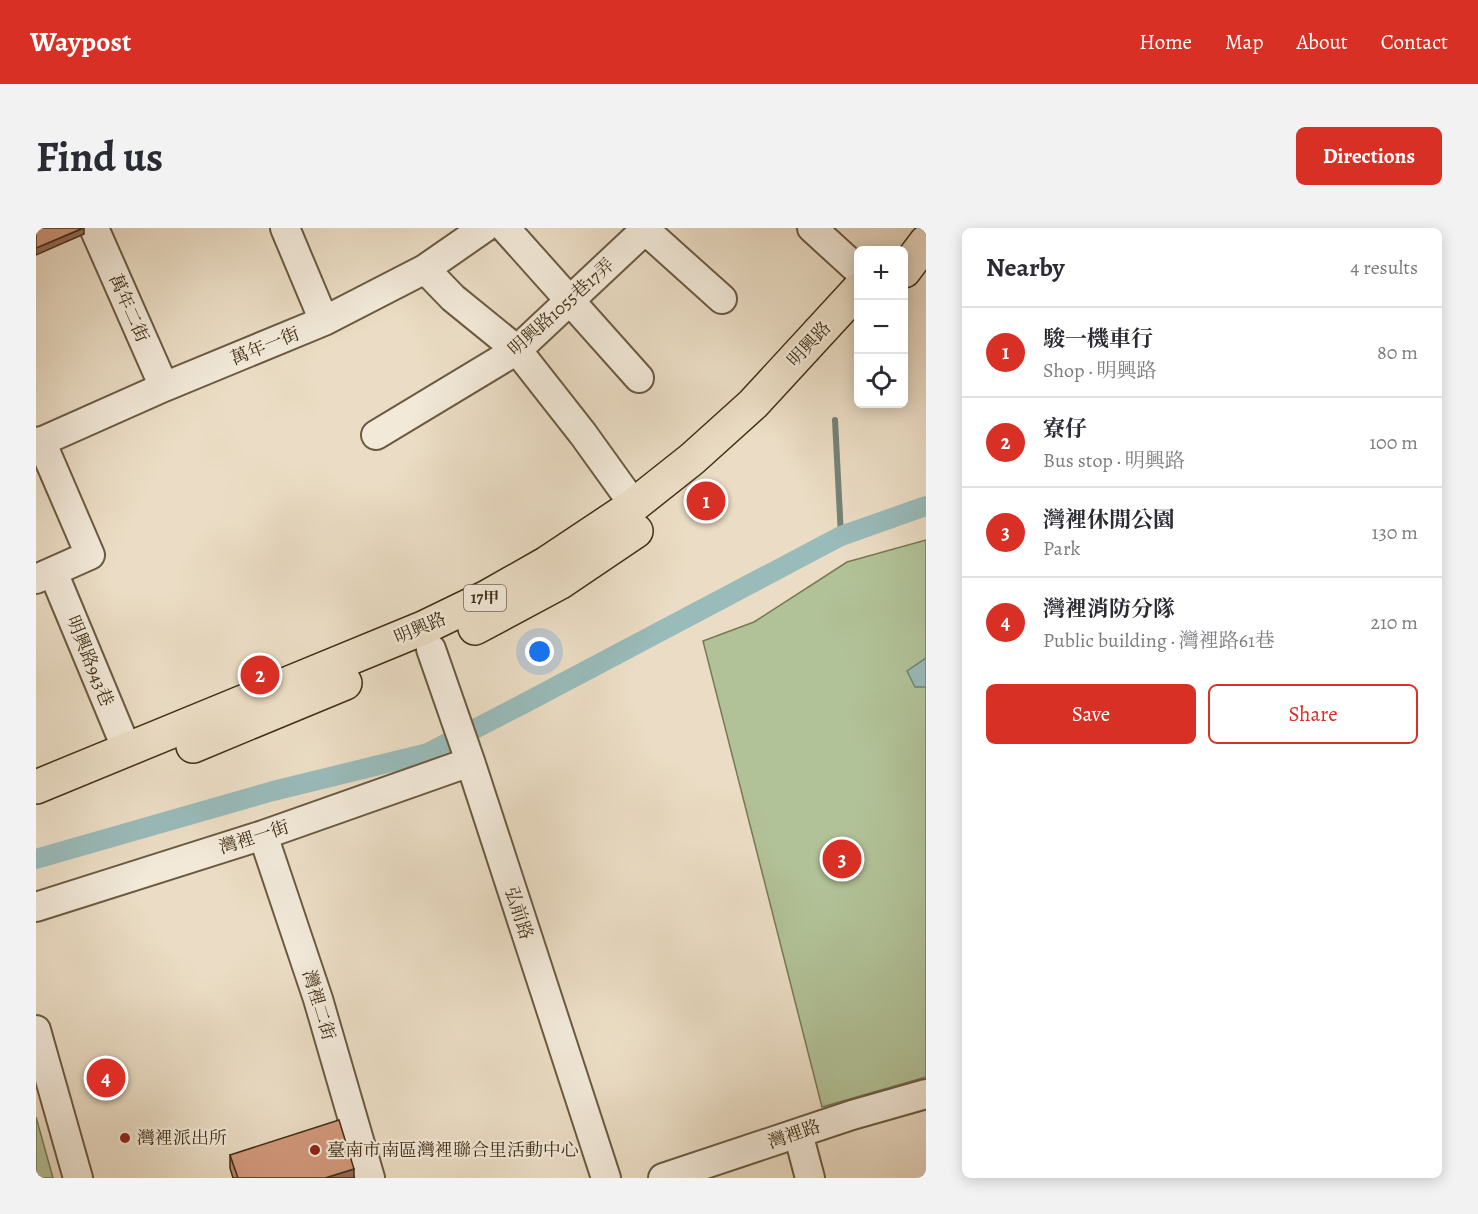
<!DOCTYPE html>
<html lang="en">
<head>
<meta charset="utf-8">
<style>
  body { margin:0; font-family:Alegreya,"Noto Serif TC",serif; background:#f2f2f3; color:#2b2b33 }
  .controls { position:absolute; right:18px; top:18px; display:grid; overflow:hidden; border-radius:9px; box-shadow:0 3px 15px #0003 }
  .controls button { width:54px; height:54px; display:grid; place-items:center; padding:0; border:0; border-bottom:2px solid #e1e1e2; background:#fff; color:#2b2b33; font:30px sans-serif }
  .you { position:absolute; left:504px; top:424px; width:21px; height:21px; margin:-15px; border:4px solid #fff; border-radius:50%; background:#1a73e8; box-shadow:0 0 0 9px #1a73e833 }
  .badge { display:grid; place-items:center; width:39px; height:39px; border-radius:50%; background:#d93025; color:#fff; font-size:20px; font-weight:700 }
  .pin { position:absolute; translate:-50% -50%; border:3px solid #fff; box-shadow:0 2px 6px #0006 }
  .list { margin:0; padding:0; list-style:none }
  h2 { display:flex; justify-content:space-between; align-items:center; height:78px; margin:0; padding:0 24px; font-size:26px }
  h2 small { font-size:20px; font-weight:400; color:#7c7c81 }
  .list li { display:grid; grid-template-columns:39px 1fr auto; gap:18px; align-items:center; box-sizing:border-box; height:90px; padding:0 24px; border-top:2px solid #e1e1e2 }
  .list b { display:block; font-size:22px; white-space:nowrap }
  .list p { margin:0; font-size:20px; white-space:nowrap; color:#7c7c81 }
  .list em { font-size:20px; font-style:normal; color:#7c7c81 }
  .actions { display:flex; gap:12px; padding:18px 24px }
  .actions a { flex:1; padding:14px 0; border:2px solid #d93025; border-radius:9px; text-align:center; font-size:21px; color:#d93025 }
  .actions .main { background:#d93025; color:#fff }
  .icon { flex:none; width:33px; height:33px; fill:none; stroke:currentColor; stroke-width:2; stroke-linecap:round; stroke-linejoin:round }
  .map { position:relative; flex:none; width:890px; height:950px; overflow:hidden; border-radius:9px }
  header { display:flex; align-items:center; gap:36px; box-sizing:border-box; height:84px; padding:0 30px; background:#d93025; color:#fff }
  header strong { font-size:28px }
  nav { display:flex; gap:33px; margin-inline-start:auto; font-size:21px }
  .intro { display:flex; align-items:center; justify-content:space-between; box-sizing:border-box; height:144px; padding:0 36px }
  h1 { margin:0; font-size:42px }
  .button { padding:15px 27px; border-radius:9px; background:#d93025; color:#fff; font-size:21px; font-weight:700 }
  main { display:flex; gap:36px; padding:0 36px }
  aside { flex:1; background:#fff; border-radius:9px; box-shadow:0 3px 15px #0003 }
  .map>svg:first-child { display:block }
  .green { fill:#b2c298; stroke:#797856; stroke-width:1.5 }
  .water { fill:#99bbba; stroke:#758378; stroke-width:1.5 }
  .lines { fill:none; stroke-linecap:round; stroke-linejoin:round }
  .stream { stroke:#758378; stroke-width:6 }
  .canal { stroke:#99bbba; stroke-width:20 }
  .minor-casing { stroke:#6b5a41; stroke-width:32 }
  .major-casing { stroke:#402f15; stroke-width:36 }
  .minor { stroke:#f2e9d9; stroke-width:28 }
  .major { stroke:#ebddc5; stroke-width:33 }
  .wall { fill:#b5836b; stroke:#402f15; stroke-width:1.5 }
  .shaded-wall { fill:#936a57; stroke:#402f15; stroke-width:1.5 }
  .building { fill:#d2987c; stroke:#402f15; stroke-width:1.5 }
  .poi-dot { fill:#8f2418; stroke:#f2e9d9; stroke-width:2 }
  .labels { text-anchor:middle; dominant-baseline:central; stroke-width:4.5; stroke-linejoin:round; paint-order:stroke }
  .shield { fill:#f2e9d9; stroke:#756750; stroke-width:1.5 }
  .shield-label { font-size:16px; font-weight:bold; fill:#402f15 }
  .street-label { font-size:18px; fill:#402f15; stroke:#f2e9d9 }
  .poi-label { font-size:18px; fill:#402f15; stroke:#f2e9d9; text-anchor:start }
</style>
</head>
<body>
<header>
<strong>Waypost</strong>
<nav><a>Home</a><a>Map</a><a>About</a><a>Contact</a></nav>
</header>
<div class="intro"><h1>Find us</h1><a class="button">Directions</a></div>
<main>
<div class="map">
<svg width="890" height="950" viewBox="0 0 890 950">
  <rect width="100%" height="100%" fill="#ebddc5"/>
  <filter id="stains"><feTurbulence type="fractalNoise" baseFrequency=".00333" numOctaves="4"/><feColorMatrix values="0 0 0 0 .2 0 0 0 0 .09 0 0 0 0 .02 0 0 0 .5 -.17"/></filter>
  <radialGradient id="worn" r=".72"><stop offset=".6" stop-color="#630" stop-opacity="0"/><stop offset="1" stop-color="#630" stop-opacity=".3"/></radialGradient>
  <path class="green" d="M890 312V849L786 879 667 413 718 394 811 334Z
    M0 889 17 950H0Z"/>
  <path class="water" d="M890 430V459H879L871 443Z"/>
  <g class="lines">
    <path class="stream" d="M799 192 805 308"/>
    <path class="canal" d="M0 631 237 563 392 525 487 476 805 308 890 278"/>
    <defs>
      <path id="minor" d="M58 0 128 159
        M249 0 288 93
        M469 0 603 150
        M607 0 686 71
        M776 0 822 42
        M389 41 417 70 481 122 547 206 598 277
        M340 207 481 122 611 0
        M0 216 128 159 288 93 389 41 448 0
        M17 344 91 522
        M0 351 54 327 5 213
        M395 421 434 533 570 950
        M227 607 282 771 334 950
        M0 679 227 607 434 534
        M0 802 42 950
        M762 905 774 950
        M627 950 816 887 890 866"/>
      <path id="major" d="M868 43 890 14
        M439 400 523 355 600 303
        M157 518 309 455
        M0 559 387 400 451 369 511 335 598 277 656 231 717 176 822 62"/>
    </defs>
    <use href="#minor" class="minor-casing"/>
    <use href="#major" class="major-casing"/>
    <use href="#minor" class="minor"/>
    <use href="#major" class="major"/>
  </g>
  <path class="wall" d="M194 927 318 950H197L194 940Z"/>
  <path class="shaded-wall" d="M48 0V6L0 27V20Z
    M318 941V950H289Z"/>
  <path class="building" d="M0 0H47L0 20Z
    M303 892 318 941 289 950H202L194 927Z"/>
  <g class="poi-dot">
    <circle cx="89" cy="910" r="6"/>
    <circle cx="279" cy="922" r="6"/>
  </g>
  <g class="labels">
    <rect class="shield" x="428" y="357" width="42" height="26" rx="4.5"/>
    <g class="shield-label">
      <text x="449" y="370">17甲</text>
    </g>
    <g class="street-label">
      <text transform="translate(525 79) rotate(-42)">明興路1055巷17弄</text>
      <text transform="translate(93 80) rotate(66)">萬年二街</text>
      <text transform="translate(773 116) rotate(-47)">明興路</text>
      <text transform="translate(229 118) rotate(-22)">萬年一街</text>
      <text transform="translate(384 400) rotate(-23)">明興路</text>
      <text transform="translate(54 433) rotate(68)">明興路943巷</text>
      <text transform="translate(218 609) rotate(-18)">灣裡一街</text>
      <text transform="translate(483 685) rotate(72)">弘前路</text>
      <text transform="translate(283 777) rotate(73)">灣裡二街</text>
      <text transform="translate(758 906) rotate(-19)">灣裡路</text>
    </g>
    <g class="poi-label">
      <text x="101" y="910">灣裡派出所</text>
      <text x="291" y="922">臺南市南區灣裡聯合里活動中心</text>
    </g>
  </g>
  <rect width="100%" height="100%" filter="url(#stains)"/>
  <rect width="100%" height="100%" fill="url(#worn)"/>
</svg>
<div class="controls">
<button>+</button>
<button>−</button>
<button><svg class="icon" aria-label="locate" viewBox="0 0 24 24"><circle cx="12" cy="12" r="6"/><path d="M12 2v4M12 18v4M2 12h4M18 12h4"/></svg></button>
</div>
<div class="you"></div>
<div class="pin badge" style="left:670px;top:273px">1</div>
<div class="pin badge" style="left:224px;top:447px">2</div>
<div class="pin badge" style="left:806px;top:631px">3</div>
<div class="pin badge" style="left:70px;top:850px">4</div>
</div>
<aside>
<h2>Nearby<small>4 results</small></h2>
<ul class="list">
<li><span class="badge">1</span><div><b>駿一機車行</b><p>Shop · 明興路</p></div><em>80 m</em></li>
<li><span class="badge">2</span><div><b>寮仔</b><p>Bus stop · 明興路</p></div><em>100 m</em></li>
<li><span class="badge">3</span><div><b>灣裡休閒公園</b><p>Park</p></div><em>130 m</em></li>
<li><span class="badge">4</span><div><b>灣裡消防分隊</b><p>Public building · 灣裡路61巷</p></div><em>210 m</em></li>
</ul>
<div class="actions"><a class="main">Save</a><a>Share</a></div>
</aside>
</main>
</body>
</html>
